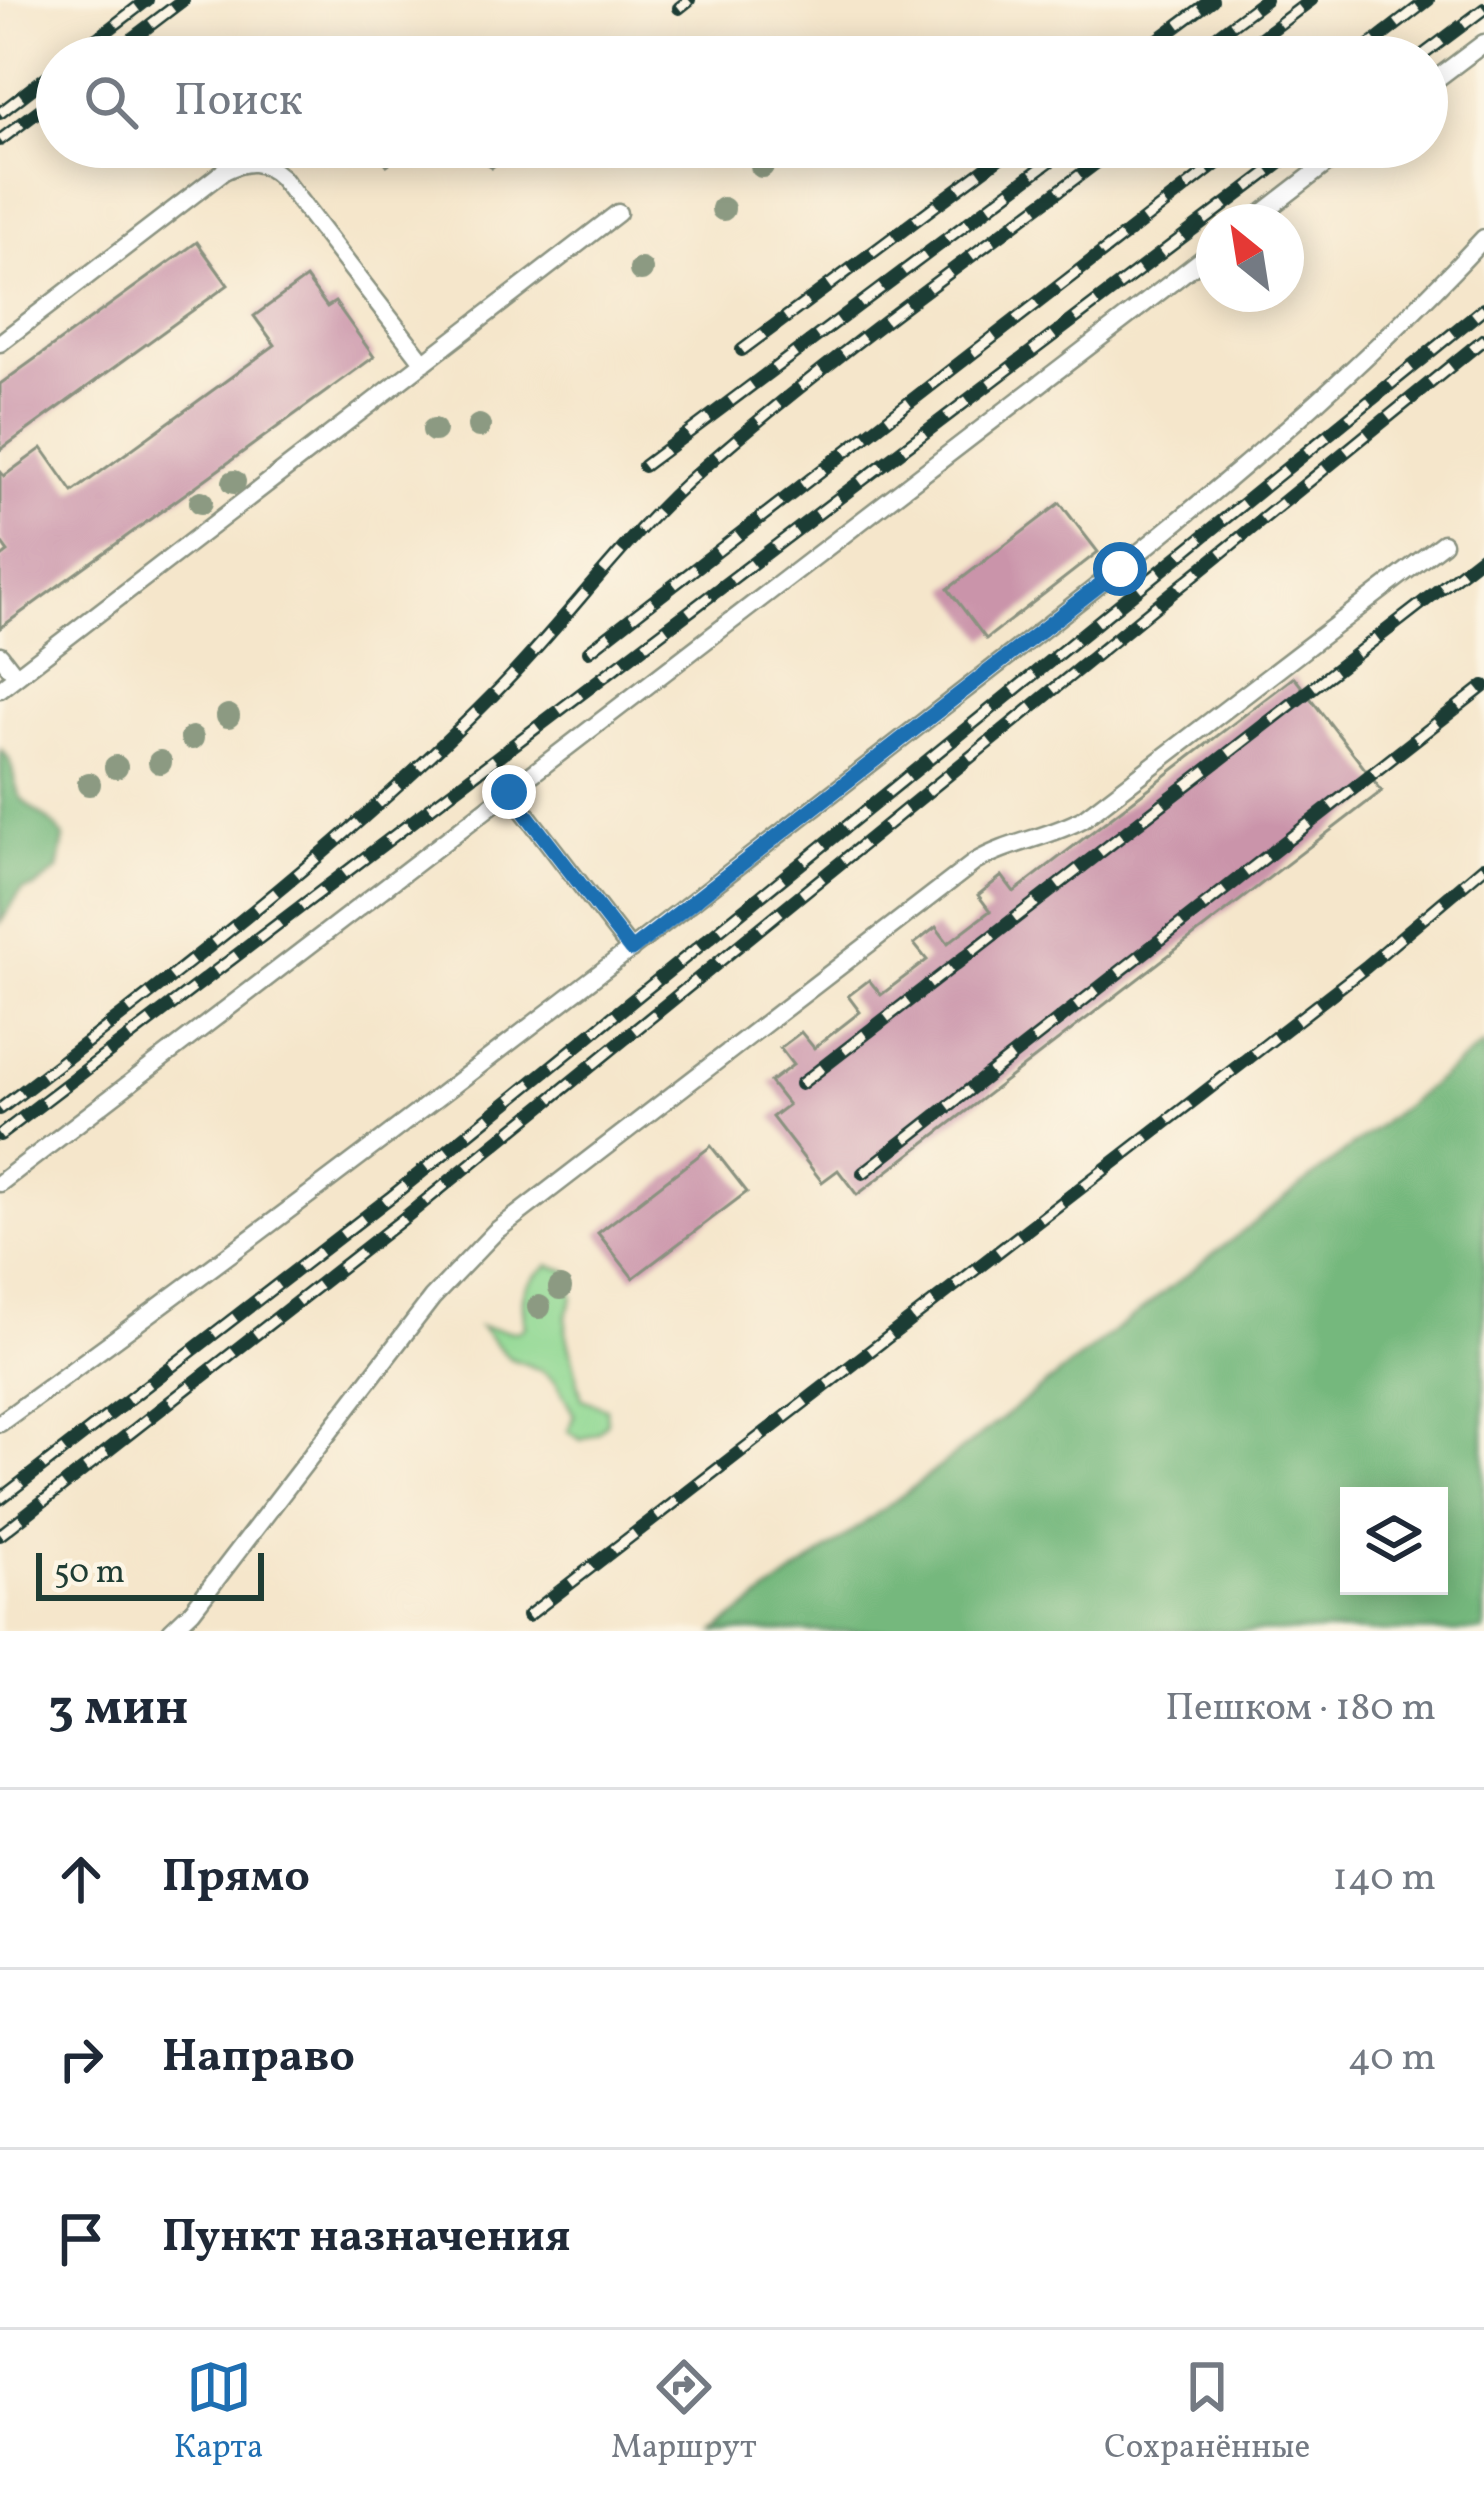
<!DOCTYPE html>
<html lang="ru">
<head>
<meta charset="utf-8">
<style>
  body { margin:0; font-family:Vollkorn,serif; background:#f6f6f7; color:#1f2937 }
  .controls { position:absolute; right:36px; bottom:36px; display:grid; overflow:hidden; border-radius:0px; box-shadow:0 6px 30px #0003 }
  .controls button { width:108px; height:108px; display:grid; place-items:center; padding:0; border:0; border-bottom:3px solid #e0e1e3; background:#fff; color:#1f2937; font:60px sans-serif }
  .compass { position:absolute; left:1196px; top:204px; width:108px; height:108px; border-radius:50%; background:#fff; box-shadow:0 6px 30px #0003; rotate:330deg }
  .scale { position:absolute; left:36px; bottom:30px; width:228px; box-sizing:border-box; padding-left:12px; border:6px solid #1f3d34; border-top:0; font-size:33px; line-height:42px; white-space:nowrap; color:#1f3d34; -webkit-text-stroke:9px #fcf5e5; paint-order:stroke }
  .stop { position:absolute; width:36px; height:36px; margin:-27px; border:9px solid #1f6fb2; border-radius:50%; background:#fff }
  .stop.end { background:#1f6fb2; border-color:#fff; box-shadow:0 3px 12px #0008 }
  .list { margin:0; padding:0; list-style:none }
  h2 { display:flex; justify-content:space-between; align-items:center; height:156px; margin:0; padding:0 48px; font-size:51px }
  h2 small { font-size:39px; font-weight:400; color:#747a83 }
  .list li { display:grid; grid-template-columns:78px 1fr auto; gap:36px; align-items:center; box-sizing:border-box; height:180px; padding:0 48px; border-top:3px solid #e0e1e3 }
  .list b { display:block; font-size:45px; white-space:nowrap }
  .list em { font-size:39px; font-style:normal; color:#747a83 }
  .icon { flex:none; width:66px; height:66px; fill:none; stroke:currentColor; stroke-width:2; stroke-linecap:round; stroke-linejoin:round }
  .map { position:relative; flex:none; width:1484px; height:1631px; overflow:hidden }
  .search { position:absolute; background:#fff; box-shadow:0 6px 30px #0003; left:36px; right:36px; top:36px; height:132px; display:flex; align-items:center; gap:30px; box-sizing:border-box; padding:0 42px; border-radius:66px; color:#747a83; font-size:45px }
  .sheet { height:696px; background:#fff }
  nav { display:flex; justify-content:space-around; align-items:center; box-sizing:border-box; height:168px; border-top:3px solid #e0e1e3; background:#fff; font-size:33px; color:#747a83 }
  nav a { display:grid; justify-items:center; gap:6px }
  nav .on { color:#1f6fb2 }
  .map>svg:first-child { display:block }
  .green { fill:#90d893; stroke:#588a64; stroke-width:3 }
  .forest { fill:#74b87d; stroke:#4a7a58; stroke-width:3; fill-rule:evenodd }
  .building { fill:#ca94aa }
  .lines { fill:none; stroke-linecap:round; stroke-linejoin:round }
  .service-casing { stroke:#8a9280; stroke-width:21 }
  .service { stroke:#fff; stroke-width:16 }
  .rail-casing { stroke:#1f3d34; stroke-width:14 }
  .rail { stroke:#fcf5e5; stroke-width:9; stroke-dasharray:27; stroke-linecap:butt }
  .tree { fill:#8c9a82 }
  .route { stroke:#1f6fb2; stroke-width:15 }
</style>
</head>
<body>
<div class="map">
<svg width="1484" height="1631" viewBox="0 0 1484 1631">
  <rect width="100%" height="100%" fill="#fcf5e5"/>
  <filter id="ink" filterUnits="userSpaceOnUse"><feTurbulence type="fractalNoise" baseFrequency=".00833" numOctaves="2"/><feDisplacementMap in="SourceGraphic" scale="24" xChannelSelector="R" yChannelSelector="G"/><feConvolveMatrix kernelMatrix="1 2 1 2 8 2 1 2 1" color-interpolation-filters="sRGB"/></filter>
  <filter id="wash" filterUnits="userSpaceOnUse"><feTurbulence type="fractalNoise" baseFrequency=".004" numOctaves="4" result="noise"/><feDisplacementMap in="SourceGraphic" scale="48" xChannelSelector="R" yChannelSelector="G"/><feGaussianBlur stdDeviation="2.7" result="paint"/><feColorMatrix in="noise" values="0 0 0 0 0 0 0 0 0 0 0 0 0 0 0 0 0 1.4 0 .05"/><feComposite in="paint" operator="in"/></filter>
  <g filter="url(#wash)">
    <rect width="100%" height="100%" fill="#f5e6cb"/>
    <path class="green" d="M549 1265 568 1271 573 1298 566 1317V1331L582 1399 606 1408 607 1422 598 1433 581 1440 568 1431 574 1415 556 1382 541 1370 509 1358 480 1327 515 1332 525 1327C521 1291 519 1289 549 1265Z"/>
    <path class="forest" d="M1 750C17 764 11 780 20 796 29 811 51 816 64 838L58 870 35 887 22 890 0 923Z
      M1484 1044V1631H716L919 1483ZM1349 1496H1439V1586H1349Z"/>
    <g id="blocks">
      <path class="building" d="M374 147H413L387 165Z
        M475 147H510L513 152 491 168Z
        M197 242 228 285 0 450V384Z
        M306 278 327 307 335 302 374 357 0 628V558L8 552 0 541V471L4 476 42 448 73 492 275 345 254 316Z
        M1060 503 1098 552 986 639 948 589Z
        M1294 677 1382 791 857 1195 838 1170 822 1182 772 1117 788 1105 770 1082 793 1065 780 1048 801 1032 814 1048 860 1012 848 996 869 980 881 995 927 960 914 944 936 927 948 943 990 911 978 895 1002 876 1014 892Z
        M711 1146 747 1192 633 1278 598 1233Z"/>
    </g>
  </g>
  <g filter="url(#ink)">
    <use href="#blocks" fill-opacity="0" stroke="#8a9280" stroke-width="3"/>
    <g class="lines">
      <defs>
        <path id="service" d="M1427 86 1484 43
          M1251 222 1348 147
          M0 343 224 171C247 160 261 159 281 177L424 363
          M0 655 16 676
          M0 689 618 213
          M509 792 631 950
          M0 1183 1214 250
          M0 1423C289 1214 571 996 853 777 1070 607 1296 441 1484 238
          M171 1631 192 1611 432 1298 496 1231 975 862C1009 842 1048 838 1083 819L1443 543"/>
      </defs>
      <use href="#service" class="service-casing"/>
      <use href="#service" class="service"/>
      <defs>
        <path id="rail" d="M679 8 689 0
          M73 57 147 0
          M108 57 183 0
          M1135 57 1212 0
          M1189 57 1265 0
          M1236 57 1311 0
          M1354 57 1428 0
          M1420 57 1484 9
          M0 113 57 69
          M0 140 57 97
          M742 350 1014 147
          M644 466 1069 147
          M589 651 1238 147
          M801 1084 1484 555
          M0 1109C171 978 341 849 493 695 565 623 624 537 702 469 833 354 978 253 1117 147
          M0 1135 1301 147
          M863 1173 1484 686
          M0 1499 392 1196 1484 308
          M0 1535 403 1219 1484 339
          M528 1616 1366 967 1484 867"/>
      </defs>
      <use href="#rail" class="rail-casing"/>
      <use href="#rail" class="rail"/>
    </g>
    <g class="tree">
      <circle cx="762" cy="166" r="12"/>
      <circle cx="723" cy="209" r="12"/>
      <circle cx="641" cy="270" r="12"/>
      <circle cx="479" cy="426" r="12"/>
      <circle cx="434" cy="430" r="12"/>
      <circle cx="234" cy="482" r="12"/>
      <circle cx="201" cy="502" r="12"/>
      <circle cx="228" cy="716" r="12"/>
      <circle cx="192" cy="738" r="12"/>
      <circle cx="160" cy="762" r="12"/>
      <circle cx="116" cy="767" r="12"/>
      <circle cx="89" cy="784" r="12"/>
      <circle cx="560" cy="1288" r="12"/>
      <circle cx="539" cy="1307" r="12"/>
    </g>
  </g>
  <g class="lines" filter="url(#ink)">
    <path class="route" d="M509 792 631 950 1120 569"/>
  </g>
</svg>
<div class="controls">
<button><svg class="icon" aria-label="layers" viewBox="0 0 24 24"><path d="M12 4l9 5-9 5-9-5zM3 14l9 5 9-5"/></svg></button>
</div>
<svg class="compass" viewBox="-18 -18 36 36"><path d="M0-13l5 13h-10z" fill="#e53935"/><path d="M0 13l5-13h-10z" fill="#747a83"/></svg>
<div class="scale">50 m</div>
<div class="stop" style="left:1120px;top:569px"></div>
<div class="stop end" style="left:509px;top:792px"></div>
<div class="search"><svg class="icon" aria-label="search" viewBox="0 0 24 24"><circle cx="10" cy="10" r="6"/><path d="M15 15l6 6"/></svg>Поиск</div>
</div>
<section class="sheet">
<h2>3 мин<small>Пешком · 180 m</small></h2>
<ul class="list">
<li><svg class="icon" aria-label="ahead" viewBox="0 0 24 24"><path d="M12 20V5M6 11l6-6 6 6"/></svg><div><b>Прямо</b></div><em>140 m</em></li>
<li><svg class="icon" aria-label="right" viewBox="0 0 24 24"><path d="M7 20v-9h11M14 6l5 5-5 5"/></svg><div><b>Направо</b></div><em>40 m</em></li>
<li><svg class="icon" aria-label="arrive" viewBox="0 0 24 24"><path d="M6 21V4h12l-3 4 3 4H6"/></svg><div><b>Пункт назначения</b></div></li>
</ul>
</section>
<nav>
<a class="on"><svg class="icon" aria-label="map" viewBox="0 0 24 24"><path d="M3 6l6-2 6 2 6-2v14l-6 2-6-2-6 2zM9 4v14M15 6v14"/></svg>Карта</a>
<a><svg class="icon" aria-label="directions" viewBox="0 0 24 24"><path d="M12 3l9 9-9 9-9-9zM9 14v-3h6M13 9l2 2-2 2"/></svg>Маршрут</a>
<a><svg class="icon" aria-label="saved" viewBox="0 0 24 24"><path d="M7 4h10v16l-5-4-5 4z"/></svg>Сохранённые</a>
</nav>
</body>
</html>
